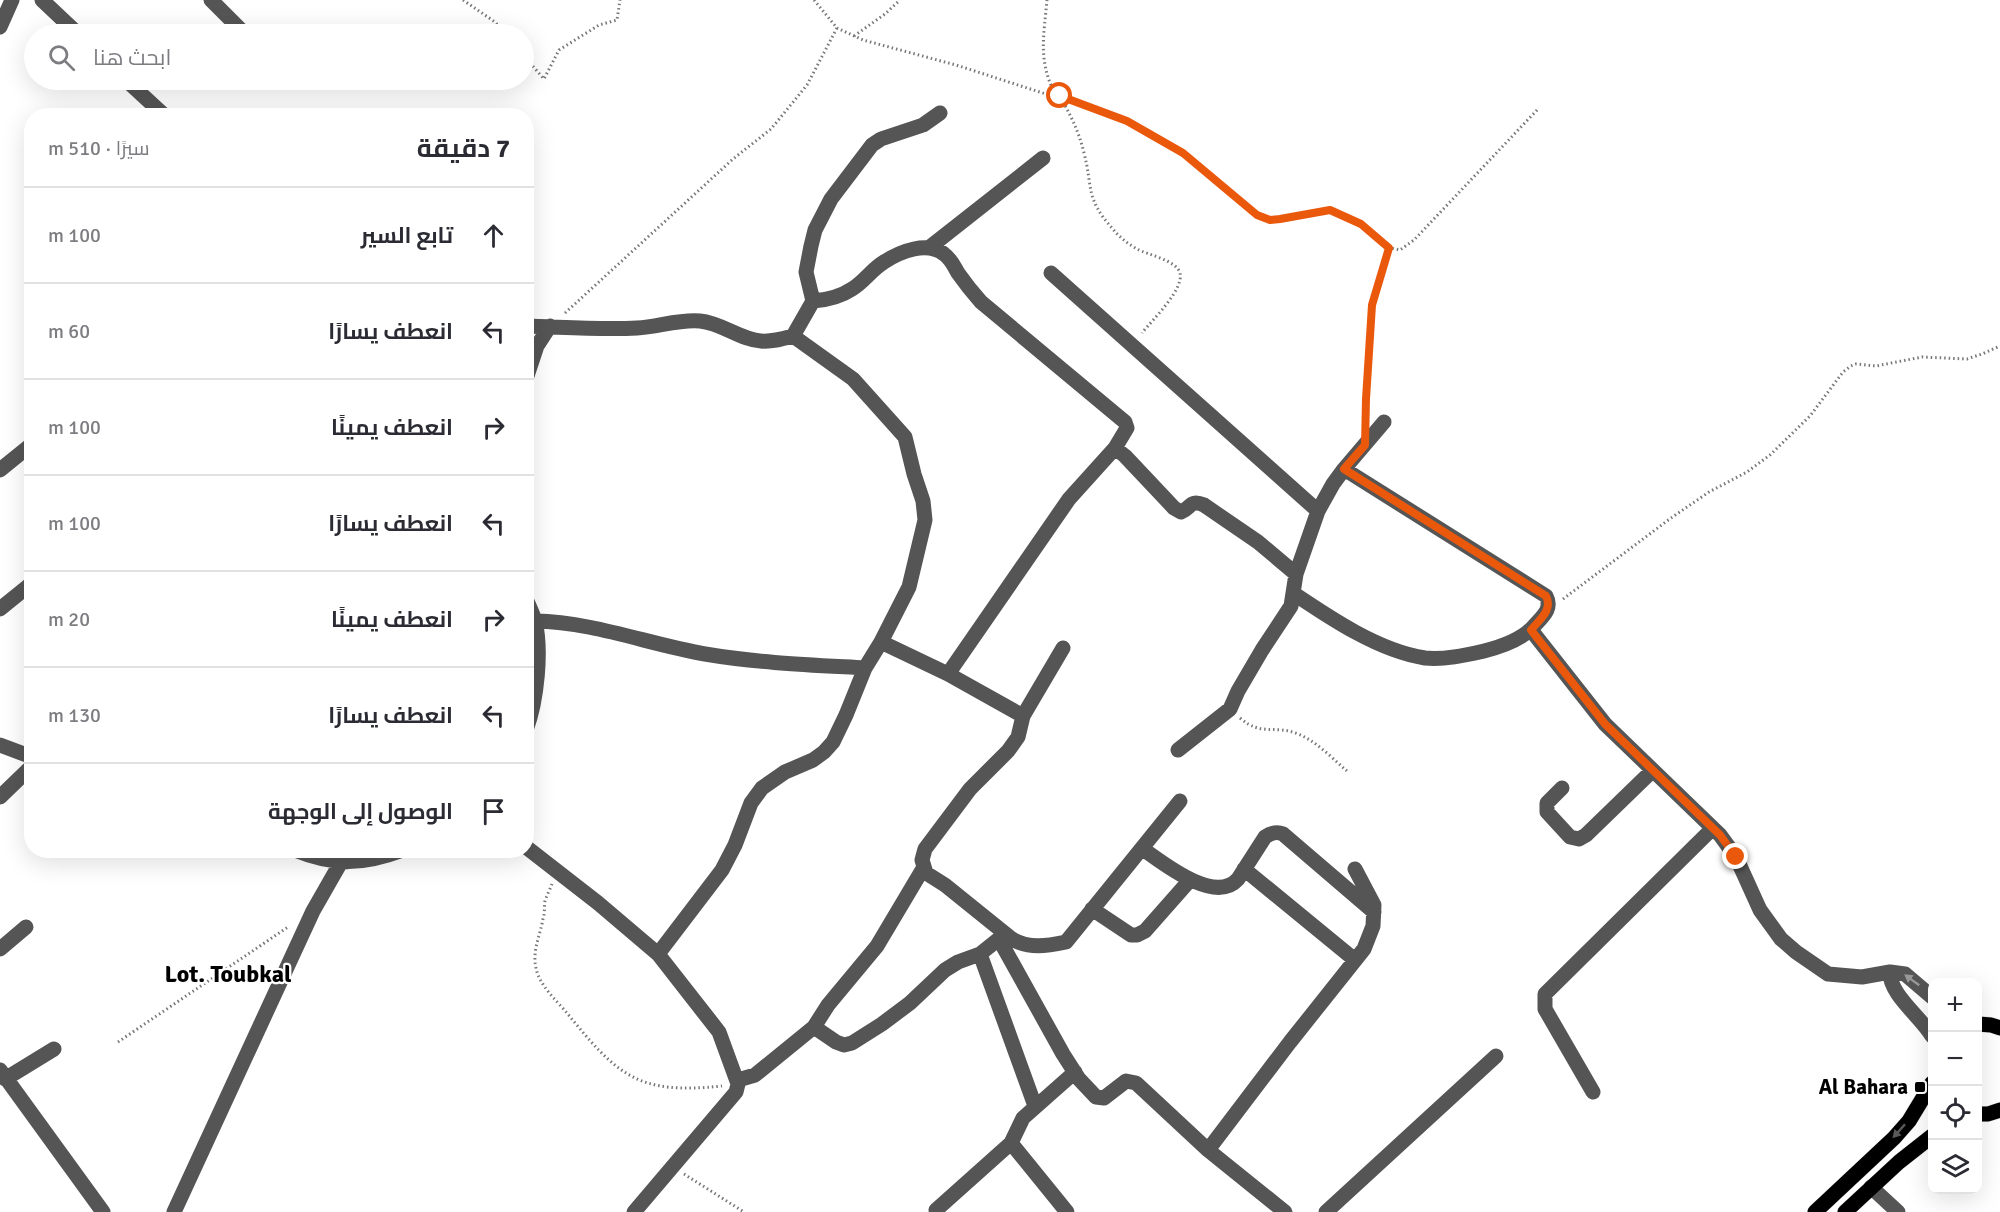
<!DOCTYPE html>
<html lang="ar">
<head>
<meta charset="utf-8">
<style>
  body { margin:0; font-family:Signika,Cairo,sans-serif; background:#f2f2f3; color:#2b2b33; direction:rtl }
  .controls { position:absolute; right:18px; bottom:18px; display:grid; overflow:hidden; border-radius:12px; box-shadow:0 6px 24px #0002 }
  .controls button { width:54px; height:54px; display:grid; place-items:center; padding:0; border:0; border-bottom:2px solid #e1e1e2; background:#fff; color:#2b2b33; font:30px sans-serif }
  .stop { position:absolute; width:18px; height:18px; margin:-14px; border:4px solid #ea580c; border-radius:50%; background:#fff }
  .stop.end { background:#ea580c; border-color:#fff; box-shadow:0 2px 6px #0008 }
  .list { margin:0; padding:0; list-style:none }
  h2 { display:flex; justify-content:space-between; align-items:center; height:78px; margin:0; padding:0 24px; font-size:26px }
  h2 small { font-size:20px; font-weight:400; color:#7c7c81 }
  .list li { display:grid; grid-template-columns:39px 1fr auto; gap:18px; align-items:center; box-sizing:border-box; height:96px; padding:0 24px; border-top:2px solid #e1e1e2 }
  .list b { display:block; font-size:22px; white-space:nowrap }
  .list em { font-size:20px; font-style:normal; color:#7c7c81 }
  .icon { flex:none; width:33px; height:33px; fill:none; stroke:currentColor; stroke-width:2; stroke-linecap:round; stroke-linejoin:round }
  .map { position:relative; flex:none; width:2000px; height:1212px; overflow:hidden; direction:ltr }
  .search { position:absolute; background:#fff; box-shadow:0 6px 24px #0002; left:24px; top:24px; width:510px; height:66px; display:flex; align-items:center; gap:15px; box-sizing:border-box; padding:0 21px; border-radius:33px; color:#7c7c81; font-size:22px }
  .panel { position:absolute; background:#fff; box-shadow:0 6px 24px #0002; left:24px; top:108px; width:510px; height:750px; border-radius:24px; direction:rtl }
  .map>svg:first-child { display:block }
  .lines { fill:none; stroke-linecap:round; stroke-linejoin:round }
  .major-casing { stroke:#dbdbdb; stroke-width:16 }
  .path { stroke:#777; stroke-width:3; stroke-dasharray:1.5 3; stroke-linecap:butt }
  .minor { stroke:#555; stroke-width:15 }
  .major { stroke:#000; stroke-width:15 }
  .oneway { fill:#999 }
  .oneway2 { fill:#595959 }
  .route { stroke:#ea580c; stroke-width:8 }
  .poi-dot { fill:#000; stroke:#fff; stroke-width:2 }
  .labels { text-anchor:middle; dominant-baseline:central; stroke-width:4.5; stroke-linejoin:round; paint-order:stroke }
  .poi-label { font-size:21px; font-weight:bold; fill:#000; stroke:#fff; text-anchor:end }
  .quarter-label { font-size:24px; font-weight:bold; fill:#000; stroke:#fff }
</style>
</head>
<body>
<div class="map">
<svg width="2000" height="1212" viewBox="0 0 2000 1212">
  <rect width="100%" height="100%" fill="#fff"/>
  <g class="lines">
    <defs>
      <path id="major" d="M1978 1024 1991 1025 2000 1028
        M1978 1114H1988L2000 1110
        M1815 1212 1894 1138 1909 1121 1932 1083
        M1845 1212 1899 1162 1932 1136"/>
    </defs>
    <use href="#major" class="major-casing"/>
    <path class="path" d="M463 0 495 22 505 34
      M814 0 837 28 863 40 956 65 1052 96 1054 95V92C1038 59 1044 35 1047 0
      M854 36 885 14 900 0
      M524 56 544 79 559 50 599 25 617 20 620 0
      M1055 95 1127 121 1183 153 1257 215 1270 220 1280 219 1330 210 1347 216 1361 224 1386 247 1400 250 1414 240 1538 109
      M1061 98C1071 116 1079 132 1084 153 1093 187 1085 198 1112 228 1119 237 1127 243 1137 249 1148 255 1176 260 1180 273 1184 290 1152 320 1142 333
      M565 313 733 159 771 129 807 85 837 28
      M1366 421 1372 305 1388 248
      M1563 599 1671 518 1709 492 1747 472 1770 455 1810 416 1843 372 1851 366 1856 364 1876 366 1922 357 1967 359 1982 354 2000 346
      M1240 718C1262 737 1274 724 1298 734 1316 741 1332 758 1347 771
      M552 884C550 889 547 895 545 901 544 907 545 913 543 919 540 936 532 951 536 968 539 985 557 1001 567 1013 618 1076 638 1095 722 1086
      M118 1042 288 927
      M684 1174 744 1212"/>
    <path class="minor" d="M42 0 78 34
      M211 0 245 34
      M0 27 12 0
      M126 80 165 116
      M930 247 1043 158
      M1051 273 1318 511
      M813 301C827 300 840 297 852 289 864 282 872 269 884 262 901 251 927 241 944 254 951 259 954 266 958 273 965 283 973 293 981 302L1125 422 1127 428 1115 448 1125 456 1174 508 1181 512C1191 508 1190 499 1204 505L1258 542 1296 574
      M526 326C563 327 600 330 637 328 658 327 679 319 700 321 722 323 741 340 761 341 772 342 782 339 793 336L813 301 806 272 811 246 815 230 831 199 872 145 881 139 923 125 940 113
      M526 379 537 346 550 326
      M0 470 32 444
      M1293 593C1330 618 1379 651 1425 658 1444 660 1466 655 1484 651 1500 647 1522 639 1533 627 1542 617 1553 609 1546 596L1344 469
      M526 599C529 606 533 614 535 621 542 651 537 701 526 730
      M0 609 32 583
      M535 621C593 622 648 644 705 654 758 663 812 665 865 668
      M1531 630 1605 724 1720 835 1736 857 1760 910 1781 939 1796 952 1828 974 1862 977 1890 972 1905 974 1932 997
      M881 642 948 674 1023 716
      M1063 648 1023 716 1018 737 1008 751 970 789 925 849 922 860 926 873 945 885 1012 939C1029 949 1047 946 1066 942L1180 801
      M948 674 1069 499 1115 448
      M0 745 32 757
      M1178 750 1230 709 1238 691 1262 650 1291 606 1296 574 1318 511 1333 484 1344 469 1384 422
      M1562 788 1547 803V812L1570 837 1579 839 1586 835 1652 771
      M0 797 32 766
      M526 847 598 903 658 954
      M1143 849C1163 863 1215 905 1238 879L1265 837C1271 833 1276 831 1283 834L1374 912
      M295 850C334 866 363 865 403 850
      M1244 869 1355 960
      M1092 909 1131 935H1137L1145 931 1190 880
      M999 939 1063 1054 1079 1079 1096 1097 1104 1098 1126 1081 1136 1083 1208 1150 1285 1212
      M0 949 26 927
      M980 954 1035 1106
      M1890 972C1889 994 1921 1017 1932 1036
      M814 1027 836 1042 844 1045 852 1043 882 1024 910 1003 945 970 958 962 980 954 1005 934
      M0 1070 103 1212
      M5 1079 54 1049
      M738 1080 755 1075 814 1027 828 1005 877 946 924 867
      M1593 1092 1545 1009V994L1713 828
      M1011 1143 1067 1212
      M1208 1150 1290 1042 1364 949 1373 926 1374 905 1355 869
      M1871 1187 1898 1212
      M936 1210 1011 1143 1023 1118 1075 1072
      M174 1212 313 911 341 862
      M634 1212 736 1092 738 1084 719 1032 658 954 722 870 735 845 751 803 762 788 785 772 813 760 824 752 833 742 846 715 865 668 881 642 909 587 925 520 923 501 914 474 905 437 853 379 793 336
      M1326 1212 1496 1056"/>
    <use href="#major" class="major"/>
  </g>
  <defs><path id="oneway-solid" d="M-6-.8H1V-3.2L6.5 0L1 3.2V.8H-6Z" transform="scale(1.5)"/></defs>
  <use class="oneway" href="#oneway-solid" transform="translate(1912 980) rotate(-144)"/>
  <use class="oneway2" href="#oneway-solid" transform="translate(1899 1131) rotate(132)"/>
  <g class="lines">
    <path class="route" d="M1060 96 1127 121 1183 153 1257 215 1270 220 1280 219 1330 210 1361 224 1389 248 1372 305 1366 399 1365 445 1344 469 1546 596C1553 610 1540 619 1531 630L1605 724 1720 835 1736 857"/>
  </g>
  <rect class="poi-dot" x="1914" y="1081" width="12" height="12" rx="3"/>
  <g class="labels">
    <g class="poi-label">
      <text x="1908" y="1087">Al Bahara</text>
    </g>
    <g class="quarter-label">
      <text x="228" y="974">Lot. Toubkal</text>
    </g>
  </g>
</svg>
<div class="controls">
<button>+</button>
<button>−</button>
<button><svg class="icon" aria-label="locate" viewBox="0 0 24 24"><circle cx="12" cy="12" r="6"/><path d="M12 2v4M12 18v4M2 12h4M18 12h4"/></svg></button>
<button><svg class="icon" aria-label="layers" viewBox="0 0 24 24"><path d="M12 4l9 5-9 5-9-5zM3 14l9 5 9-5"/></svg></button>
</div>
<div class="stop" style="left:1060px;top:96px"></div>
<div class="stop end" style="left:1736px;top:857px"></div>
<div class="search"><svg class="icon" aria-label="search" viewBox="0 0 24 24"><circle cx="10" cy="10" r="6"/><path d="M15 15l6 6"/></svg>ابحث هنا</div>
<section class="panel">
<h2>7 دقيقة<small>سيرًا · 510 m</small></h2>
<ul class="list">
<li><svg class="icon" aria-label="ahead" viewBox="0 0 24 24"><path d="M12 20V5M6 11l6-6 6 6"/></svg><div><b>تابع السير</b></div><em>100 m</em></li>
<li><svg class="icon" aria-label="left" viewBox="0 0 24 24"><path d="M17 20v-9H6M10 6l-5 5 5 5"/></svg><div><b>انعطف يسارًا</b></div><em>60 m</em></li>
<li><svg class="icon" aria-label="right" viewBox="0 0 24 24"><path d="M7 20v-9h11M14 6l5 5-5 5"/></svg><div><b>انعطف يمينًا</b></div><em>100 m</em></li>
<li><svg class="icon" aria-label="left" viewBox="0 0 24 24"><path d="M17 20v-9H6M10 6l-5 5 5 5"/></svg><div><b>انعطف يسارًا</b></div><em>100 m</em></li>
<li><svg class="icon" aria-label="right" viewBox="0 0 24 24"><path d="M7 20v-9h11M14 6l5 5-5 5"/></svg><div><b>انعطف يمينًا</b></div><em>20 m</em></li>
<li><svg class="icon" aria-label="left" viewBox="0 0 24 24"><path d="M17 20v-9H6M10 6l-5 5 5 5"/></svg><div><b>انعطف يسارًا</b></div><em>130 m</em></li>
<li><svg class="icon" aria-label="arrive" viewBox="0 0 24 24"><path d="M6 21V4h12l-3 4 3 4H6"/></svg><div><b>الوصول إلى الوجهة</b></div></li>
</ul>
</section>
</div>
</body>
</html>
